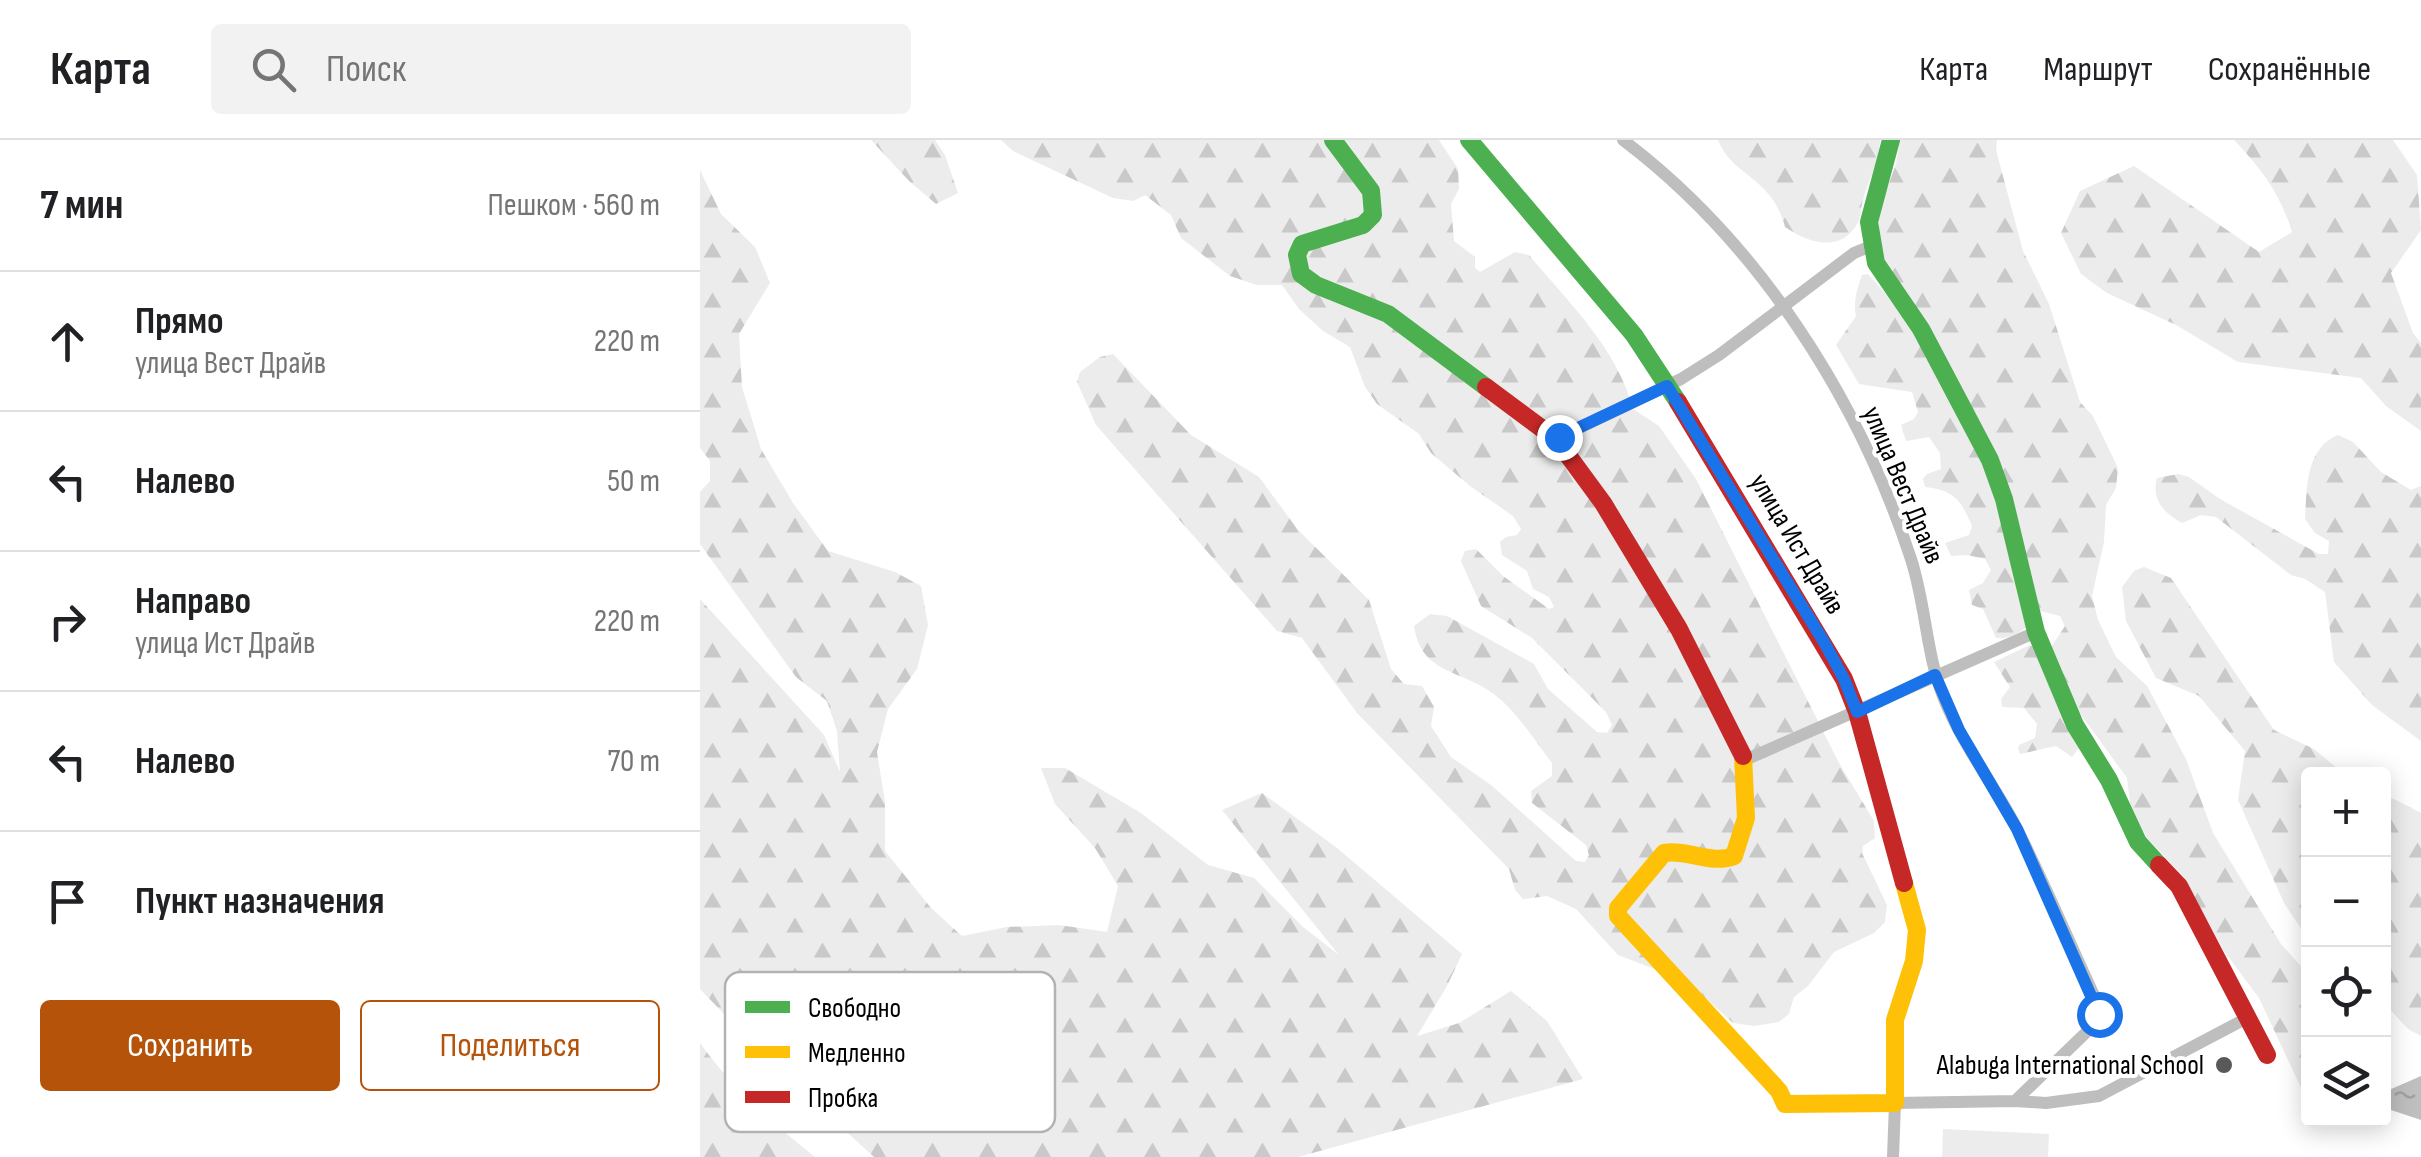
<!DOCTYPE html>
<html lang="ru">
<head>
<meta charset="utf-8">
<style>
  body { margin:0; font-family:"Sofia Sans Condensed",sans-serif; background:#f2f2f2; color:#202124 }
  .controls { position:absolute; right:30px; bottom:30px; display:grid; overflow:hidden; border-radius:10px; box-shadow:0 5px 25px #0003 }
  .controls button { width:90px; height:90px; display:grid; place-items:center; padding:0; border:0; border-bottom:2px solid #e0e0e0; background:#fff; color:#202124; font:50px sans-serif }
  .stop { position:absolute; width:30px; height:30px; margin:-22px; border:8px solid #1a73e8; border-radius:50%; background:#fff }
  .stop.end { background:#1a73e8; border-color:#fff; box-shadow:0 2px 10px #0008 }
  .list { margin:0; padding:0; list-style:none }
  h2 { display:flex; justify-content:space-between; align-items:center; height:130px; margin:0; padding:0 40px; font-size:42px }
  h2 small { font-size:32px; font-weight:400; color:#757577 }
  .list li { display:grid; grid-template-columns:65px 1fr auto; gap:30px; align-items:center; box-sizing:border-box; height:140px; padding:0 40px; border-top:2px solid #e0e0e0 }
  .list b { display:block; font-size:38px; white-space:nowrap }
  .list p { margin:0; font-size:32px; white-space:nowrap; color:#757577 }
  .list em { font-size:32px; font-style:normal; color:#757577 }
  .actions { display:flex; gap:20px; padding:30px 40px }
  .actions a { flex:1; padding:22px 0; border:2px solid #b45309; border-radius:10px; text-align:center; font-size:35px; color:#b45309 }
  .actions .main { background:#b45309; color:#fff }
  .icon { flex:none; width:55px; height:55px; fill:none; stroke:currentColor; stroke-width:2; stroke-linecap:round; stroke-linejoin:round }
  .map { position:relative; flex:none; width:1721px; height:1017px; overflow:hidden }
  header { display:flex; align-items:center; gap:60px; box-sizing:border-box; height:140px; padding:0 50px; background:#fff; border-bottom:2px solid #e0e0e0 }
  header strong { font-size:48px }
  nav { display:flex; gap:55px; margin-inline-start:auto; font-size:35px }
  .search { width:700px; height:90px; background:#f2f2f2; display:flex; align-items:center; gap:25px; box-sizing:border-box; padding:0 35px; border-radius:10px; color:#757577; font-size:38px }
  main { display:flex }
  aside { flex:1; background:#fff }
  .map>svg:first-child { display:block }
  .forest { fill:url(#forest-firs) }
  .park { fill:#ececec }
  .water { fill:url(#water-ripples) }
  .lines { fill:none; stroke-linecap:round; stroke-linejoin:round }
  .street { stroke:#bebebe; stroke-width:12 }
  .fast { stroke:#4caf50; stroke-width:18 }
  .slow { stroke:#ffc107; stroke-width:18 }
  .jam { stroke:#c62828; stroke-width:18 }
  .route { stroke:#1a73e8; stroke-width:12 }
  .poi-dot { fill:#595959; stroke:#fff; stroke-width:4 }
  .labels { text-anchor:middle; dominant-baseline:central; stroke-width:8; stroke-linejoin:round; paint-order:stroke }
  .street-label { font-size:28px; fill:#000; stroke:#fff }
  .poi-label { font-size:28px; fill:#000; stroke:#fff; text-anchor:end }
  .key { fill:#fff; stroke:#b2b2b2; stroke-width:2.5 }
  .key-label { font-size:28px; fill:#000 }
</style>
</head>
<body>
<header>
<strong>Карта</strong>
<div class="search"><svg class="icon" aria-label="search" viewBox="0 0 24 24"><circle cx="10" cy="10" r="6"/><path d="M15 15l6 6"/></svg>Поиск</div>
<nav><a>Карта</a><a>Маршрут</a><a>Сохранённые</a></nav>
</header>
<main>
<aside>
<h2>7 мин<small>Пешком · 560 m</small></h2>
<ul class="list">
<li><svg class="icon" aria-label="ahead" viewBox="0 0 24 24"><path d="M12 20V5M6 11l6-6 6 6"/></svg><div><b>Прямо</b><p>улица Вест Драйв</p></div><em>220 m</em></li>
<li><svg class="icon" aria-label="left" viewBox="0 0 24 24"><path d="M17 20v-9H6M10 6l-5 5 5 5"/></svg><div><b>Налево</b></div><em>50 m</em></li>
<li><svg class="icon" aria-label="right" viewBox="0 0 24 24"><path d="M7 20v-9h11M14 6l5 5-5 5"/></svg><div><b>Направо</b><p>улица Ист Драйв</p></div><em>220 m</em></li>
<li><svg class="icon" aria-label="left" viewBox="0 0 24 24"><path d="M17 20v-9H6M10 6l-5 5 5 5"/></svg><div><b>Налево</b></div><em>70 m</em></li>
<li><svg class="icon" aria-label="arrive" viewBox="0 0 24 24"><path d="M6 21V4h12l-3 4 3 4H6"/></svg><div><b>Пункт назначения</b></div></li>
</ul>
<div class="actions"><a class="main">Сохранить</a><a>Поделиться</a></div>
</aside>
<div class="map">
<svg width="1721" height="1017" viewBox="0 0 1721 1017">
  <defs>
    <pattern id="forest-firs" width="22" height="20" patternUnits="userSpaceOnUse" patternTransform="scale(2.5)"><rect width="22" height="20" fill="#ececec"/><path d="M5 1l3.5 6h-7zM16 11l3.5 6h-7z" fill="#c9c9c9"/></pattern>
    <pattern id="water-ripples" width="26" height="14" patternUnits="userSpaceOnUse" patternTransform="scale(2.5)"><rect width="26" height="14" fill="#bfbfbf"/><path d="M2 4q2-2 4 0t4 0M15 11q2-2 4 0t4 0" fill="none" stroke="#a2a2a2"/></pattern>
  </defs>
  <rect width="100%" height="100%" fill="#fff"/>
  <path class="forest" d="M171 0H235L245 15 258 53 236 64 209 41Z
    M301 0H739L758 29 759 49 751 64 754 101 775 117V128L780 132 815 112 829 115C869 163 917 208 933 269L959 286 996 339 1139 623 1174 681 1175 698 1163 706 1162 713 1187 765 1185 782 1174 793 1134 812 1108 846 1094 857 1089 874 1079 882 1054 886 1033 883 988 842 918 815 876 769 847 756 823 759 815 750 809 729 657 573 602 498 577 491 396 285 377 242 380 232 400 217 413 214 491 295 559 337 598 390 669 460 691 529 704 544 722 546 734 567 731 586 751 617 791 645 876 721 885 722 889 715 886 705 832 663 831 651 852 636V623C835 601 817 572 795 555 762 529 721 535 714 486L730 474 747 476 834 524 848 549 897 592 907 593 912 585 906 572 832 498 781 466 761 421 765 411 776 409 803 436 849 469 854 467 849 457 833 449 827 431 802 415 800 402 806 397 817 395 821 389 813 376 770 346 731 313 719 294 677 264 665 247 650 207 623 191 599 169 582 145H557L530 136 481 98 471 75 445 55 433 61 413 58 313 11Z
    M1018 0H1180C1179 23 1169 38 1163 60 1161 67 1161 75 1158 82 1142 114 1108 103 1085 87 1072 36 1032 37 1018 0Z
    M1200 0H1297L1296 10 1323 111 1349 164 1380 262 1393 276 1418 328 1416 348 1406 365 1404 402 1392 456 1398 480 1416 517 1447 546 1486 619 1513 693 1581 804 1608 834V957L1602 950 1559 858 1524 811 1483 736 1448 699 1431 671 1427 638 1376 568 1351 507 1365 486 1360 476 1340 471 1310 356 1182 119 1177 76 1196 24Z
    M1534 0H1693L1717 35 1721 90 1691 133 1713 193 1721 203V291L1686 266 1661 238 1538 222 1476 185 1407 153 1381 134 1361 93 1380 51 1434 26 1559 112 1592 92C1581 55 1561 28 1534 0Z
    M0 30 21 74 55 107 70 143 39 194 42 247 61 309 93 363 128 411 195 432 221 446 228 485 217 529 188 569 177 612 185 662V711L231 768 262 796 307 787 359 785 407 792 418 746 395 708 355 664 341 628H365L441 673 508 725 554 738 603 787 639 815 522 670 562 653 637 708 762 814 747 846 717 896 759 883 811 851 847 881 883 939 598 1017H174L70 922 0 849V459L124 595 140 632 137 591 127 561 96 537 0 404V352L10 341V321L0 308Z
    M1168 134 1209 180 1285 320 1328 485C1321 494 1307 499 1296 498L1283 469 1272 465 1269 450 1283 443 1291 430 1285 419 1267 415 1251 416 1245 403 1269 395 1272 386C1261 360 1254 350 1225 347L1223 339 1227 334 1241 329 1240 313 1229 297 1206 301 1201 285 1214 279 1218 272 1212 252 1159 244 1136 205 1156 176C1153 162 1157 149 1162 135Z
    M1638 295 1653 302 1681 332 1711 350 1721 346V601L1672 565 1634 522 1625 452 1605 439 1591 435 1516 377 1501 375 1482 383C1464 373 1451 360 1457 338L1478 334 1489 337 1520 359 1619 414H1628L1629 401 1615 393 1605 379C1607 350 1605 308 1638 295Z
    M1444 427 1471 438 1574 590 1614 609 1644 634H1608V799L1584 763 1538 660 1545 611 1499 556 1456 538 1426 481 1422 447 1434 431Z
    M1330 505 1337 510 1380 607 1372 617 1356 606 1320 614 1318 609 1319 605 1335 598 1337 584 1324 568 1302 567 1301 559 1310 547 1294 522Z
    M1684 657 1694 659 1721 673V896L1708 889 1684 863Z
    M0 903C32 948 72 983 115 1017H0Z"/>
  <path class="park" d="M1243 989 1349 994 1348 1017H1242Z"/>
  <path class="water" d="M1721 936V980L1691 970 1689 950Z"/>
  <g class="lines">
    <path class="street" d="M923 0C1059 103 1158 258 1211 419 1226 465 1226 515 1244 559 1262 604 1293 643 1315 685 1345 743 1370 805 1398 864L1397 882 1315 961 1195 963 1193 1017
      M856 299 981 239 1019 215 1154 113 1171 106
      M1045 620 1336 492
      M1315 961 1346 963 1399 956 1549 877"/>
    <path class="fast" d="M633 0 671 51 673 75 663 85 602 104 597 115 601 134 616 145 688 174 786 247
      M769 0 934 195 978 262
      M1191 0 1169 82 1176 123 1221 189 1290 320 1304 359 1336 492 1375 585 1409 640 1438 702 1459 725"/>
    <path class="slow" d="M1043 616 1046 678 1034 716C1011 725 988 709 964 713L918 768V776L1079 951 1085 964 1195 963V880L1214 821 1217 790 1204 743"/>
    <path class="jam" d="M786 247 856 299 903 363 979 489 1043 616
      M978 262 1144 539 1157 572 1204 743
      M1459 725 1479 746 1567 915"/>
  </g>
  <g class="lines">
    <path class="route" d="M859 297 967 246 1124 502 1144 539 1157 572 1235 535 1259 590 1317 689 1399 874"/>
  </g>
  <circle class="poi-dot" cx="1524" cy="925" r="10"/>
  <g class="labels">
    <g class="street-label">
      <text transform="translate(1203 345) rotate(67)">улица Вест Драйв</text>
      <text transform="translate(1097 404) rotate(59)">улица Ист Драйв</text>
    </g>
    <g class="poi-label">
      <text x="1504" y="925">Alabuga International School</text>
    </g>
  </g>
  <rect x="25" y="832" width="330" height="160" rx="15" class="key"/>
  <rect x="45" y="861" width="45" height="12" fill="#4caf50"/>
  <rect x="45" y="906" width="45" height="12" fill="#ffc107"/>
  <rect x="45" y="951" width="45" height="12" fill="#c62828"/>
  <g class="key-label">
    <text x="108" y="877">Свободно</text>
    <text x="108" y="922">Медленно</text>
    <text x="108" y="967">Пробка</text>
  </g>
</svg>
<div class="controls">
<button>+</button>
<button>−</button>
<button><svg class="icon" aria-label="locate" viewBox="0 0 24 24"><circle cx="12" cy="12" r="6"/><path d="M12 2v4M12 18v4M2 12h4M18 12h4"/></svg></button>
<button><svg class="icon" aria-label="layers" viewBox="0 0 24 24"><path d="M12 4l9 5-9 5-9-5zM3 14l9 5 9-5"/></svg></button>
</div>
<div class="stop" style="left:1399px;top:874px"></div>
<div class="stop end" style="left:859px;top:297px"></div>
</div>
</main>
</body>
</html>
